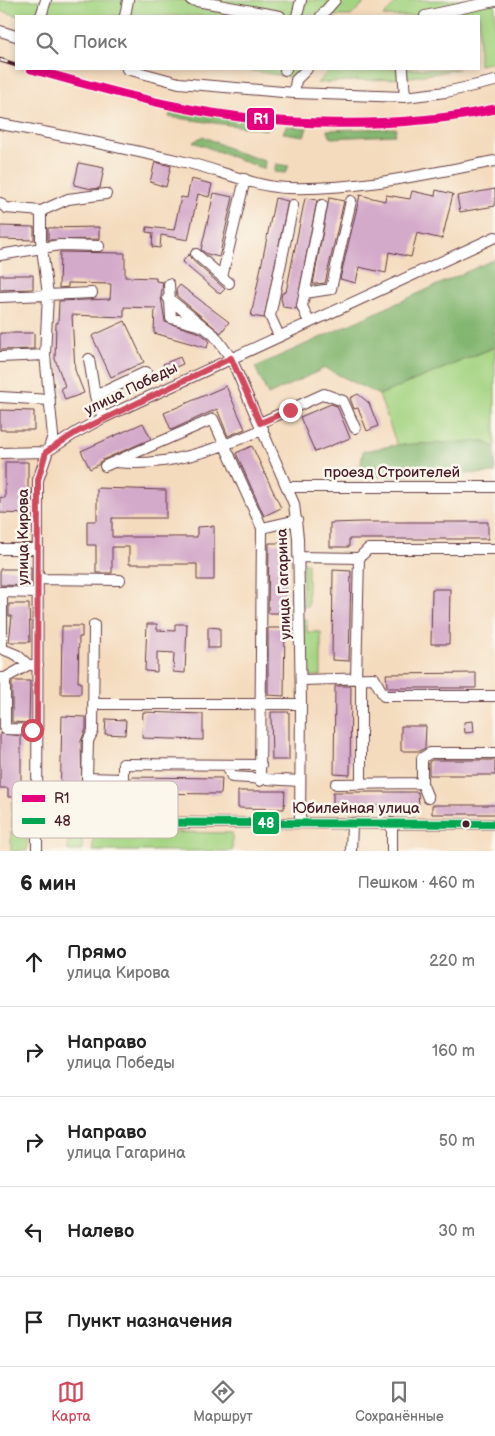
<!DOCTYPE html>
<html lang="ru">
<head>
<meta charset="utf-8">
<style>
  body { margin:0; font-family:"Balsamiq Sans",sans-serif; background:#f2f2f2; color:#222 }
  .stop { position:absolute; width:15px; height:15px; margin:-11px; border:4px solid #d1495b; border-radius:50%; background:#fff }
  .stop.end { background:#d1495b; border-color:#fff; box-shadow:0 1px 5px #0008 }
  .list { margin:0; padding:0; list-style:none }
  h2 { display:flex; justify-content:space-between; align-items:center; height:65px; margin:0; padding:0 20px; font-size:21px }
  h2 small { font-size:16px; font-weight:400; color:#767676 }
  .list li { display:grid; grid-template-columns:32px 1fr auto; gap:15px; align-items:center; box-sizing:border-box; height:90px; padding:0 20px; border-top:1px solid #e0e0e0 }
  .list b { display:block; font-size:19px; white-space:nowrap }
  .list p { margin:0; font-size:16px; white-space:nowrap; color:#767676 }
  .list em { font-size:16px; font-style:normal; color:#767676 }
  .icon { flex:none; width:28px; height:28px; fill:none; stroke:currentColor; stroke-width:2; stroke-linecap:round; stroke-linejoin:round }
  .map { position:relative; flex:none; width:495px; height:851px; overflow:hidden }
  .search { position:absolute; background:#fff; box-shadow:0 2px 8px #0003; left:15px; right:15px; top:15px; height:55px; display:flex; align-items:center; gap:12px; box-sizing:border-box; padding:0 18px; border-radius:0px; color:#767676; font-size:19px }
  .sheet { height:515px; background:#fff }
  nav { display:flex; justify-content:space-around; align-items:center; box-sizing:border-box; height:70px; border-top:1px solid #e0e0e0; background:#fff; font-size:14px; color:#767676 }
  nav a { display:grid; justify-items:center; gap:2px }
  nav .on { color:#d1495b }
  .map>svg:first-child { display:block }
  .green { fill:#a4d482; stroke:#777a56 }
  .forest { fill:#83b670; stroke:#666a4e }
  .building { fill:#d4aaca }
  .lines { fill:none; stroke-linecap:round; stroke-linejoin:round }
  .minor-casing { stroke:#643b41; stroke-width:12 }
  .minor { stroke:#fff; stroke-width:10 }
  .rail-casing { stroke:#4a1f2b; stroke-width:4.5 }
  .rail { stroke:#fbf7ec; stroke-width:2.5; stroke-dasharray:8; stroke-linecap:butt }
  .bus-1-casing { stroke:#fbf7ec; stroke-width:11 }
  .bus-1 { stroke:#00a651; stroke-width:8 }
  .rail-1-casing { stroke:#fbf7ec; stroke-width:12 }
  .rail-1 { stroke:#e5007d; stroke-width:9 }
  .route { stroke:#d1495b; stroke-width:6 }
  .bus-dot { fill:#4a1f2b; stroke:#fbf7ec; stroke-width:2 }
  .labels { text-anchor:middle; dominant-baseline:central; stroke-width:5; stroke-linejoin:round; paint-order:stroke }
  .street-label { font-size:15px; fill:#4a1f2b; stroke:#fbf7ec }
  .key { fill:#fbf7ec; stroke:#c6b6b2; stroke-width:1 }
  .key-label { font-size:14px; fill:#4a1f2b }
  .line-badge { stroke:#fbf7ec; stroke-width:2 }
  .badge-label { font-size:14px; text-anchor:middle; font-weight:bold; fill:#fff }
</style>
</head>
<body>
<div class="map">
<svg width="495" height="851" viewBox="0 0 495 851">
  <rect width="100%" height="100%" fill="#fbf7ec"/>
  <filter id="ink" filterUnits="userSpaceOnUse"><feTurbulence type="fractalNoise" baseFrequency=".02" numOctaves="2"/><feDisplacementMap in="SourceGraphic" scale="10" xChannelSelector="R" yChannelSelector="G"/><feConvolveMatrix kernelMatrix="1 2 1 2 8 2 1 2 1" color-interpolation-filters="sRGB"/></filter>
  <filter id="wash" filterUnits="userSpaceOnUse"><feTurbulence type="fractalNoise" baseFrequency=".0096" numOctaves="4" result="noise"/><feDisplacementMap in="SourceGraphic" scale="20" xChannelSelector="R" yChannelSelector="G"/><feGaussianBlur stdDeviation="1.12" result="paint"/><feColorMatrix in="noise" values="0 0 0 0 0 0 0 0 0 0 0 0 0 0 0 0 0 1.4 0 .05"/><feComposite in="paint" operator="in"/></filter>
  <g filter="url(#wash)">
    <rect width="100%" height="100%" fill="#f4dbbe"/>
    <path class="green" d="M0 0H367L351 16H20L0 11Z
      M399 0H495V62L479 65V16H383Z
      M241 69H299L291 77Z
      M331 69H459L405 78 317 83Z
      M495 347V448L484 441 397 445 379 395Z
      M303 563H308V606H303Z
      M303 619H307V632H321V676H303Z
      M12 802H28V828H12Z
      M68 831H82V851H68Z
      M93 831 232 833V851H93Z
      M11 832 27 833V851H11Z"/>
    <path class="forest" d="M171 110 269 122 267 130 169 117Z
      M286 126 307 128 304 136 283 133Z
      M396 128 395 135 331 138 327 130Z
      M203 136 234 151 265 161 264 169 193 142Z
      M276 164 289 166 285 173 274 172Z
      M495 259V347L379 395 325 368 268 395 255 367Z
      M484 441 495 448V473L359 477 363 451 397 445Z"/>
    <g id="blocks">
      <path class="building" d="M155 162 171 166 166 187 150 182Z
        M79 163 104 168 100 188 92 189 74 185Z
        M191 179 212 184 209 197 198 194 188 240 161 235 160 248 152 247 153 233 146 232 147 227 174 230 181 197 187 198Z
        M495 189V206L460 212 457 196Z
        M436 190 453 194 442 239 417 233 411 257 389 252 386 273 359 267 356 283 340 279 360 195 385 201 386 195 410 199 412 191 435 196Z
        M214 193 233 197 219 257 207 254 201 250Z
        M275 198 288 201 264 318 251 316Z
        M305 198 317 200 296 309 283 307 281 298 282 293 286 292Z
        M329 198 344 201 325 283 316 284H313Z
        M0 226 34 227V240L0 239Z
        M99 227V239L48 240V228Z
        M60 252 125 253V277L156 278V281L163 282 161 297 165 322 200 333 209 340 207 348 154 333 155 308 124 307V317L72 315 75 370 84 393 65 400 61 388 65 386 55 359 56 323H58L59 301 110 299 111 284 68 283V287L59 288Z
        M189 254 191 259 225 289 220 294 182 262Z
        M0 275H33V289L0 290Z
        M180 285 229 322 221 333 177 296 176 290Z
        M125 321 144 362 111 377 92 336Z
        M0 333H34V349L0 350Z
        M180 357 183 364 167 371 163 364Z
        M226 386 245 429 228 436 217 409 171 430 164 413Z
        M358 394 369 403 378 426 367 431 358 408 354 409 350 398Z
        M331 404 337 406 350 438 315 452 300 417Z
        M0 410 34 411V430H0Z
        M143 423 151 439 102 460 98 465 90 469 81 451Z
        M252 446 281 508 264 516 236 453Z
        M5 462H28V489H31V514L0 513V497L5 498Z
        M97 488 166 490V518H112V537H197V527L214 526V580H197V564H129V547H112V573H96V545H87V521H97Z
        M362 522H488V539H349V547H330V523Z
        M269 543H285V613H268Z
        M20 567H31V586L0 585V569H20Z
        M333 570 351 571 349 661 332 660Z
        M432 589H450L449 644H431Z
        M9 604H29L30 642H9L12 616H9Z
        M147 624H157V630L175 631V624H187L185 673 173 672 174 653 157 652V672L145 671Z
        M62 626H82V637H79L78 682H81V694H61Z
        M208 627 220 628V648H208Z
        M268 628H285L284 696 268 695Z
        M476 673V688H388L387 686 386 674Z
        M14 681H30L29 723 12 722V682Z
        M335 686H351L350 775 334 774Z
        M143 712 203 714V740L142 738Z
        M271 712H289V760H272Z
        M62 716 86 717V729L81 741 82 787H116V807L60 806Z
        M106 719 126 720 125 735 105 734Z
        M473 721 474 732 465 733 464 722Z
        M401 726H426L425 748 420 751H401Z
        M0 733 21 736V797H8V788H0Z
        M432 760H495V775H429V762Z
        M131 777 222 778 221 794 131 793Z
        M238 791H285L284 809 238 808Z
        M333 792H418L419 806H333Z
        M432 805H495V814H432Z"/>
    </g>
  </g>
  <g filter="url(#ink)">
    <use href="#blocks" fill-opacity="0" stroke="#643b41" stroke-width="1"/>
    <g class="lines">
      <defs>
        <path id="minor" d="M191 0 280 16
          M41 16 46 0
          M125 16 128 0
          M297 16 301 0
          M321 16 335 0
          M425 16 495 1
          M0 31 16 36
          M127 69 179 83 294 93 405 97 446 92 495 81
          M403 69 405 97
          M285 70 286 69
          M294 93 296 80 307 69
          M0 124C63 135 127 149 189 163 222 171 255 187 288 188 357 190 428 174 495 161
          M0 203 6 208 41 211V240L48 295 45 355 53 436 38 480 37 851
          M41 211 68 199 106 194
          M196 254 229 283
          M0 255 60 245 99 246
          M222 277 245 179
          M169 284 171 318 201 326
          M305 293 331 289 351 201
          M0 297 92 293
          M168 298 214 335 231 358 294 504 298 538 301 704 300 823
          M309 322 302 306 322 205
          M279 336 270 316 293 205
          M0 357 45 355
          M89 359 95 396 103 418
          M95 396 146 372
          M0 397 50 400
          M260 423 324 394 343 401 355 428
          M0 453 46 452 77 432 103 418 495 237
          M116 462C166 468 218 449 263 429
          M105 466 213 419 262 528 260 781
          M288 487H495
          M262 528 297 520
          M0 549H38
          M299 557 359 558 368 549H495
          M38 579 120 580
          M0 592 38 593
          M2 592V648
          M94 625 93 731 88 741 87 778 123 779V764L261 765
          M0 648 17 655 28 665H38
          M0 678H5L28 665
          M5 678V729L37 730
          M356 679 359 558
          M301 680 374 678 384 696H495
          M93 704H301
          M227 765 232 777 300 781
          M336 784 422 783
          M361 784V679
          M428 798 422 783V758L430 753H495
          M37 822 495 824
          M351 851 352 823
          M392 851V823"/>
      </defs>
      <use href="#minor" class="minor-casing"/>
      <use href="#minor" class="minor"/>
      <defs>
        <path id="rail" d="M0 60 16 65
          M31 69C78 82 126 96 174 106 273 127 396 130 495 109"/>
      </defs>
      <use href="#rail" class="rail-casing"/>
      <use href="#rail" class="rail"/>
      <defs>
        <path id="bus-1" d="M37 822 495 824"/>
      </defs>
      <use href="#bus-1" class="bus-1-casing"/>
      <use href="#bus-1" class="bus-1"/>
      <defs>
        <path id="rail-1" d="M31 69C78 82 126 96 174 106 273 127 396 130 495 109"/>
      </defs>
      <use href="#rail-1" class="rail-1-casing"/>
      <use href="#rail-1" class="rail-1"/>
    </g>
  </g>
  <g class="lines" filter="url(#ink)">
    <path class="route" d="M32 730H37L38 480 46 452 77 432 231 358 260 423 290 410"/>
  </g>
  <circle class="bus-dot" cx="466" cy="824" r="4.5"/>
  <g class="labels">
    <g class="street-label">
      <text transform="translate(131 389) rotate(-26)">улица Победы</text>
      <text x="392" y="472">проезд Строителей</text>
      <text transform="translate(23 537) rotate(-90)">улица Кирова</text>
      <text transform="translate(284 584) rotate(-92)">улица Гагарина</text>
      <text x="356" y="808">Юбилейная улица</text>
    </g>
  </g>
  <rect x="12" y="781" width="166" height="57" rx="8" class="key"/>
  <rect x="22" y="795" width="23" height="7" fill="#e5007d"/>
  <rect x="22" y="818" width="23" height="6" fill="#00a651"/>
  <g class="key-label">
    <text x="54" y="803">R1</text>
    <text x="54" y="826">48</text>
  </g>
  <g class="line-badge">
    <rect x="246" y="107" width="29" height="24" rx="5" fill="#e5007d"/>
    <rect x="252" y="811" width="28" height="24" rx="5" fill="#00a651"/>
  </g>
  <g class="badge-label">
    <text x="261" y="124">R1</text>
    <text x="266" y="828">48</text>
  </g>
</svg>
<div class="stop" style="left:32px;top:730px"></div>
<div class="stop end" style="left:290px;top:410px"></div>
<div class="search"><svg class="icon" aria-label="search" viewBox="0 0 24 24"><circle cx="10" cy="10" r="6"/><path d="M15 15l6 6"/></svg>Поиск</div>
</div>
<section class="sheet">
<h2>6 мин<small>Пешком · 460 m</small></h2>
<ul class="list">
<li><svg class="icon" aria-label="ahead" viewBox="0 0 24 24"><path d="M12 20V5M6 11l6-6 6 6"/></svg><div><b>Прямо</b><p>улица Кирова</p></div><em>220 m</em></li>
<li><svg class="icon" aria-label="right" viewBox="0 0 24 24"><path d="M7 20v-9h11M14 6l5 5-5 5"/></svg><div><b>Направо</b><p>улица Победы</p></div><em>160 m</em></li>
<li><svg class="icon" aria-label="right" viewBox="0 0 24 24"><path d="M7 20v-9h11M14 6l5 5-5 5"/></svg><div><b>Направо</b><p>улица Гагарина</p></div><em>50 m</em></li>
<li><svg class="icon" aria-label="left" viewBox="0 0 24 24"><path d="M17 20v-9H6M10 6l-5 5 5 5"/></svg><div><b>Налево</b></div><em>30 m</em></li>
<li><svg class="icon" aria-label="arrive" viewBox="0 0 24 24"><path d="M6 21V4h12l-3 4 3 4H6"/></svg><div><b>Пункт назначения</b></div></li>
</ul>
</section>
<nav>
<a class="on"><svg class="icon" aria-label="map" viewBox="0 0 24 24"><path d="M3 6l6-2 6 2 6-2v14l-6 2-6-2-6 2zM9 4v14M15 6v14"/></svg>Карта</a>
<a><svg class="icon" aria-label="directions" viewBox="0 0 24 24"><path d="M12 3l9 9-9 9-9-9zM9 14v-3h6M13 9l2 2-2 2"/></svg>Маршрут</a>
<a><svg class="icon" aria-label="saved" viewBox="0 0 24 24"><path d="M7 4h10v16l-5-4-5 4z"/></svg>Сохранённые</a>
</nav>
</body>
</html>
